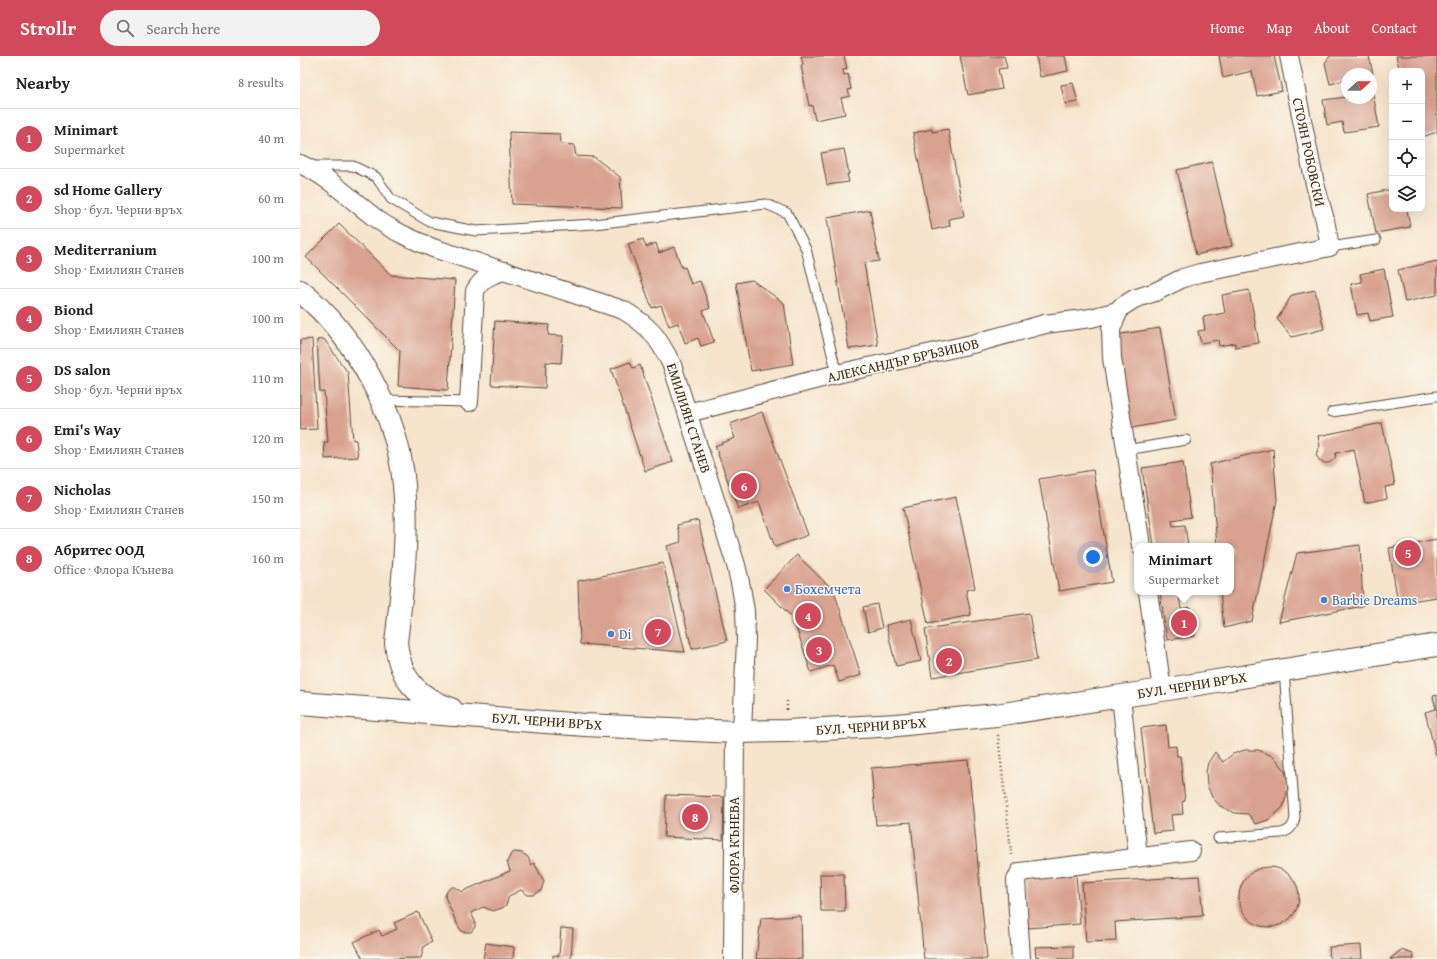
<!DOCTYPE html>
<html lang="en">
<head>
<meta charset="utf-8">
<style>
  body { margin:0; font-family:"Gentium Book Plus",serif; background:#f2f2f2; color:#202124 }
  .controls { position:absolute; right:12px; top:12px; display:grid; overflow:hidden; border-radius:8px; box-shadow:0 4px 16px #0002 }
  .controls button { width:36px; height:36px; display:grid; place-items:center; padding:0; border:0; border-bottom:1px solid #e0e0e0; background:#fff; color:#202124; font:20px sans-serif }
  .compass { position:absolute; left:1041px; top:12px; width:36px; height:36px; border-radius:50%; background:#fff; box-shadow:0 4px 16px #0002; rotate:69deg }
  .you { position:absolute; left:793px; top:501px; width:14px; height:14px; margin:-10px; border:3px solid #fff; border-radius:50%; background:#1a73e8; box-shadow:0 0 0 6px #1a73e833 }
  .badge { display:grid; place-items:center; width:26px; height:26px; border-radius:50%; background:#d1495b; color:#fff; font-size:13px; font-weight:700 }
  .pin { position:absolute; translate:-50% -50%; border:2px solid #fff; box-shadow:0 1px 4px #0006 }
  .popup { position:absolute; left:834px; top:487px; width:100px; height:52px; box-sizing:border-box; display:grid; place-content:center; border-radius:8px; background:#fff; filter:drop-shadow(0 1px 3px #0005); font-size:13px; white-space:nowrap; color:#757577 }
  .popup b { font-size:15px; color:#202124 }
  .popup::after { content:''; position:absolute; left:50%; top:100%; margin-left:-8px; border:8px solid transparent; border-top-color:#fff }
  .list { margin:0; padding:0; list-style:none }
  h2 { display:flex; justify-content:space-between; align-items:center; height:52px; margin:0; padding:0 16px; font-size:17px }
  h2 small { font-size:13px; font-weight:400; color:#757577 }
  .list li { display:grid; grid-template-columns:26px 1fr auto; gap:12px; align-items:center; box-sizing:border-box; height:60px; padding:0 16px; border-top:1px solid #e0e0e0 }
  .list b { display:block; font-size:15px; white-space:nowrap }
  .list p { margin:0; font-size:13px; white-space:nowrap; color:#757577 }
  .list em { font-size:13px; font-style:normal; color:#757577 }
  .icon { flex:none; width:22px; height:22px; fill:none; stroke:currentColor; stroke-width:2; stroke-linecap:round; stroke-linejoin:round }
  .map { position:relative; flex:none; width:1137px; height:903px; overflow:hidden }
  header { display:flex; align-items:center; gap:24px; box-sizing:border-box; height:56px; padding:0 20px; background:#d1495b; color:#fff }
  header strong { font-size:19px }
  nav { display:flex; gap:22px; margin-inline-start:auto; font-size:14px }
  .search { width:280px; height:36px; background:#f2f2f2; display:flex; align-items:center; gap:10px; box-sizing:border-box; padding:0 14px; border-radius:22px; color:#757577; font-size:15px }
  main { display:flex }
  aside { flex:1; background:#fff }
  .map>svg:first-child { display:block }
  .building { fill:#d9a18f }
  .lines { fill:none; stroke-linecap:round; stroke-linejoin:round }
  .lane-casing { stroke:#574638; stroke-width:11 }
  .street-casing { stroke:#574638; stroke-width:20 }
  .secondary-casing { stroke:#574638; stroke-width:24 }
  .path { stroke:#574638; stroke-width:2.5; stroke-dasharray:1 3; stroke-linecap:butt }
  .lane { stroke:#fff; stroke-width:9 }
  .street { stroke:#fff; stroke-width:18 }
  .secondary { stroke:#fff; stroke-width:22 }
  .shop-dot { fill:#3f7fe0; stroke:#fbf7ec; stroke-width:1.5 }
  .labels { text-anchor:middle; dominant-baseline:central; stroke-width:3; stroke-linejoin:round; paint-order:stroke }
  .street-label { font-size:14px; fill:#3b2a1e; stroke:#fbf7ec }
  .shop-label { font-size:14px; fill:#366cbe; stroke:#fbf7ec; text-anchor:start }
</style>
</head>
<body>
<header>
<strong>Strollr</strong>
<div class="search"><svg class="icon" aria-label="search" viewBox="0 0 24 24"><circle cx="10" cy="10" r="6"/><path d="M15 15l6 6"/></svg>Search here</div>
<nav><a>Home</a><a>Map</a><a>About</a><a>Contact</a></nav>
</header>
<main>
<aside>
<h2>Nearby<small>8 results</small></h2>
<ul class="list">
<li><span class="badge">1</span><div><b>Minimart</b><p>Supermarket</p></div><em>40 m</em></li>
<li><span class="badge">2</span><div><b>sd Home Gallery</b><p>Shop · бул. Черни връх</p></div><em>60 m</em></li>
<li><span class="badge">3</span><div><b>Mediterranium</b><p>Shop · Емилиян Станев</p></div><em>100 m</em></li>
<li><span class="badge">4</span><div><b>Biond</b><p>Shop · Емилиян Станев</p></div><em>100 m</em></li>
<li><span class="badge">5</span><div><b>DS salon</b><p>Shop · бул. Черни връх</p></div><em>110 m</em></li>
<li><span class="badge">6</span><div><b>Emi's Way</b><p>Shop · Емилиян Станев</p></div><em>120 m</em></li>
<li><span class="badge">7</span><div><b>Nicholas</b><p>Shop · Емилиян Станев</p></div><em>150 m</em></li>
<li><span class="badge">8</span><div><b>Абритес ООД</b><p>Office · Флора Кънева</p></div><em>160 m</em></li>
</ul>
</aside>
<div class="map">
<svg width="1137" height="903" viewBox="0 0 1137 903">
  <rect width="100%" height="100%" fill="#fbf7ec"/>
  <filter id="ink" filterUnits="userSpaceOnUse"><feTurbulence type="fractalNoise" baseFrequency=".025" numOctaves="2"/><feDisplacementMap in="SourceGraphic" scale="8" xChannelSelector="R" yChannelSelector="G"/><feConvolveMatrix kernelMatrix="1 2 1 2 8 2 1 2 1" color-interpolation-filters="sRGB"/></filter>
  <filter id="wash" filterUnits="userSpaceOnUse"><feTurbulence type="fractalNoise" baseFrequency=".012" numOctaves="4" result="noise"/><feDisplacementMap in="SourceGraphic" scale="16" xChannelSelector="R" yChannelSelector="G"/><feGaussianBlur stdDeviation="0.9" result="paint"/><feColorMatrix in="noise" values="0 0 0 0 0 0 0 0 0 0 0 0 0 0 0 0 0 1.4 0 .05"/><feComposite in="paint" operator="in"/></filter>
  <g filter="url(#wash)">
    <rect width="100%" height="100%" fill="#f6e4cc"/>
    <g id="blocks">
      <path class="building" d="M501 0H544L547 13 543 14 544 19 548 18 551 33 548 34 550 40 541 42 545 58 515 64 512 49 509 50 501 9H503Z
        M660 0H704L707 12 698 13 702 33 668 39Z
        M736 0H765L768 15 740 21Z
        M919 0H974L982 35 957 40 952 15 923 22Z
        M1030 0H1069L1073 18H1047V24L1030 28 1025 7Z
        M1096 0H1137V76L1122 81V15H1100Z
        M773 27 778 46 765 48 761 29Z
        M1071 37H1073L1079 71 1044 76 1042 66 1027 69 1023 44 1047 41V42H1071Z
        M632 73V76L648 73 664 160 649 163 650 170 632 174 613 77Z
        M209 76 260 78 261 88 274 89 276 100 294 101 320 121 322 152 212 148Z
        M544 93 549 118H547L549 126 527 129 521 97Z
        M912 106 932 190 896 199 877 114Z
        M1092 133V153H1107L1110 171 1076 177 1068 138Z
        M570 154 579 205 564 207 578 289 549 293 527 162Z
        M39 168 91 219 155 224 148 334 98 330 100 295 6 201Z
        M343 183 346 191 356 187 359 197 374 191 382 212 385 211 391 228 400 225 410 252 403 255 414 286 401 290 398 282 385 287 378 267 369 270 361 249 352 252 328 188Z
        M1137 205V239L1105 246 1098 214Z
        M1084 213 1093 261 1070 265 1068 257 1057 259 1051 228 1062 226 1060 218Z
        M452 224 484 247 493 308 451 315 436 227Z
        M949 234 959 287 935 291V287L919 290 918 284 901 287 898 275 905 274 903 261 925 257 922 239Z
        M1015 234 1024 273 992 281 977 263 992 239Z
        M195 265 249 269 248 279 263 280 261 307 246 306 245 332 191 329Z
        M860 272 876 364 831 372 815 279Z
        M12 283 17 373 0 374V284Z
        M24 283 48 317 53 384H56L58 401 25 403 24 386H28L24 336H20L17 284Z
        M330 306 333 312 340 309 373 406 345 415 311 313Z
        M462 356 508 479 475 491 459 446 438 453 415 390 435 382 430 368Z
        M1082 367 1095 429 1085 431 1087 442 1065 447 1054 393 1036 397 1035 402 1032 405 1029 407H1023L1020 405 1016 399 1018 393 1020 390 1018 380Z
        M973 393 977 444 952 565 924 572 920 536H931V490H917L910 408Z
        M883 406 891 461 872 464 873 470 885 469 888 490H854L842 412Z
        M793 414 812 526 759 535 739 423Z
        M656 441 675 532 666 534 671 559 628 568 603 452Z
        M398 464 427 585 392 593 367 490 381 486 377 469Z
        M1137 483V541L1098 547 1089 492Z
        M1060 489 1063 550 979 566 997 497Z
        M497 499 534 535 561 619 539 626 533 609 511 616 493 562 464 533Z
        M363 507 385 596 280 588 278 525Z
        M860 536H878L881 553 890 551 895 580 867 584Z
        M577 548 582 572 568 576 563 551Z
        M729 557 737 604 632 621 625 573Z
        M611 563 621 605 596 610 586 569Z
        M1137 639V699H1136L1125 656 1136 653 1133 640Z
        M866 669 868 691 876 690 877 700H880L885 745 882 746 883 758 871 759 873 775 853 777 841 672Z
        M945 694H958L970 699 976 703 984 713 988 725 987 738 983 751 978 756 968 764 956 768 948 758 935 757 920 750 912 741 907 729 906 716 908 707 915 696 923 706 933 698Z
        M668 704 687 903H624L611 766 576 769 571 712Z
        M366 739 424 741 423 784 364 781Z
        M215 796 222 797 228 801 231 809 234 807 244 825 241 835 233 839H228L221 834 209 840 206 849 202 852 193 855 183 851 171 857 175 865V871L171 876H163L159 872 146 843 145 840 147 835 152 831H155L160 834 161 836 210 815 207 806 211 798Z
        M939 841a30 30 0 1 1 60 0a30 30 0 1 1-60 0Z
        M520 818H544L545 855H521Z
        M776 819 780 868 728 872 724 823Z
        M899 820 903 860 815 866 816 885 786 886 782 827Z
        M118 856 132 886 124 890 121 902 63 903 54 886 79 874 82 880 97 873 94 867Z
        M501 860 502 903H456L461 862Z
        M261 872 273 873 271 903H253V899L259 900Z
        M186 887 214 891 213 903H183Z
        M1061 889 1062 903H1030L1029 891Z
        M773 890V903H739V900L736 901 735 891Z
        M1101 894 1113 898 1114 903H1090Z"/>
    </g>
  </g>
  <g filter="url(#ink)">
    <use href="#blocks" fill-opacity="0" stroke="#574638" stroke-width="1"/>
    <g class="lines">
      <defs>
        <path id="lane" d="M12 110H53L76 121 91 143 130 166 176 175 294 168 466 148 487 157 506 193 537 318
          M1030 191 1076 184
          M82 344 169 346
          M1032 356 1137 340
          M826 394 886 384
          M918 782 981 777C990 775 994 770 995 761L984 614"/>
        <path id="street" d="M0 108C30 121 52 145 78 164 95 176 114 184 133 192L323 254C350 270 358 281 372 309L436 509 441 531 445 555 446 583 442 676
          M169 346 175 235C182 222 191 218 206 215
          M388 357 537 318 672 288 745 268 791 262 818 255
          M841 490 812 302 811 273 820 252 834 243 855 236 883 222 900 217 1030 191 1025 164 1015 128 989 0
          M848 536 862 634
          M821 640 838 801
          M433 903 435 676
          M721 903 716 824 720 816 891 795"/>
        <path id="secondary" d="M0 235C55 279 98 358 104 429 109 482 102 534 96 587 100 624 117 641 151 653
          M0 647 285 669 435 676 487 675 597 669 696 659 862 634 1137 589"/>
      </defs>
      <use href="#lane" class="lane-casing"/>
      <use href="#street" class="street-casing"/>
      <use href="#secondary" class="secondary-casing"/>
      <path class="path" d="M487 654V642
        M698 679 711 795 712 799"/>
      <use href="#lane" class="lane"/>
      <use href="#street" class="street"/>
      <use href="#secondary" class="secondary"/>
    </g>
  </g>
  <g class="shop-dot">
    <circle cx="487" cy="533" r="4"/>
    <circle cx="1024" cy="544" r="4"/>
    <circle cx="311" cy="578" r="4"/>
  </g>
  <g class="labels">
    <g class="street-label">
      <text transform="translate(1009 96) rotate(78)">СТОЯН РОБОВСКИ</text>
      <text transform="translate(603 304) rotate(-13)">АЛЕКСАНДЪР БРЪЗИЦОВ</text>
      <text transform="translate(389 362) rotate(72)">ЕМИЛИЯН СТАНЕВ</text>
      <text transform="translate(892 629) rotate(-9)">БУЛ. ЧЕРНИ ВРЪХ</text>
      <text transform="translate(247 665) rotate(4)">БУЛ. ЧЕРНИ ВРЪХ</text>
      <text transform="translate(571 670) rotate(-4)">БУЛ. ЧЕРНИ ВРЪХ</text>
      <text transform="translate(434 789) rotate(-90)">ФЛОРА КЪНЕВА</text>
    </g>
    <g class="shop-label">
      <text x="495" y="533">Бохемчета</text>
      <text x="1032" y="544">Barbie Dreams</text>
      <text x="319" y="578">Di</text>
    </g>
  </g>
</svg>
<div class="controls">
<button>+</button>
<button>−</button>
<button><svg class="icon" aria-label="locate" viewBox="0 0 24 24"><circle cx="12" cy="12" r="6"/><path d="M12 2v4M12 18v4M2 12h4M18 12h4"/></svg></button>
<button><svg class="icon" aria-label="layers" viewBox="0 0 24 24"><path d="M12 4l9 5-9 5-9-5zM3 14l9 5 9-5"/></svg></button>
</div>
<svg class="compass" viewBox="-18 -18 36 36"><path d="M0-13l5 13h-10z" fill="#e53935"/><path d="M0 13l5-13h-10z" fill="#757577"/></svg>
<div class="you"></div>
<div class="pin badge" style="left:884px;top:567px">1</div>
<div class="popup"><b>Minimart</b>Supermarket</div>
<div class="pin badge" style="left:649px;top:605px">2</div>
<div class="pin badge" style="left:519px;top:594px">3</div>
<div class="pin badge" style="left:508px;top:560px">4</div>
<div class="pin badge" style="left:1108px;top:497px">5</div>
<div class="pin badge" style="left:444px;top:430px">6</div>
<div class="pin badge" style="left:358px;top:576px">7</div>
<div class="pin badge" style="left:395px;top:761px">8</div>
</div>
</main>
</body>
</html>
